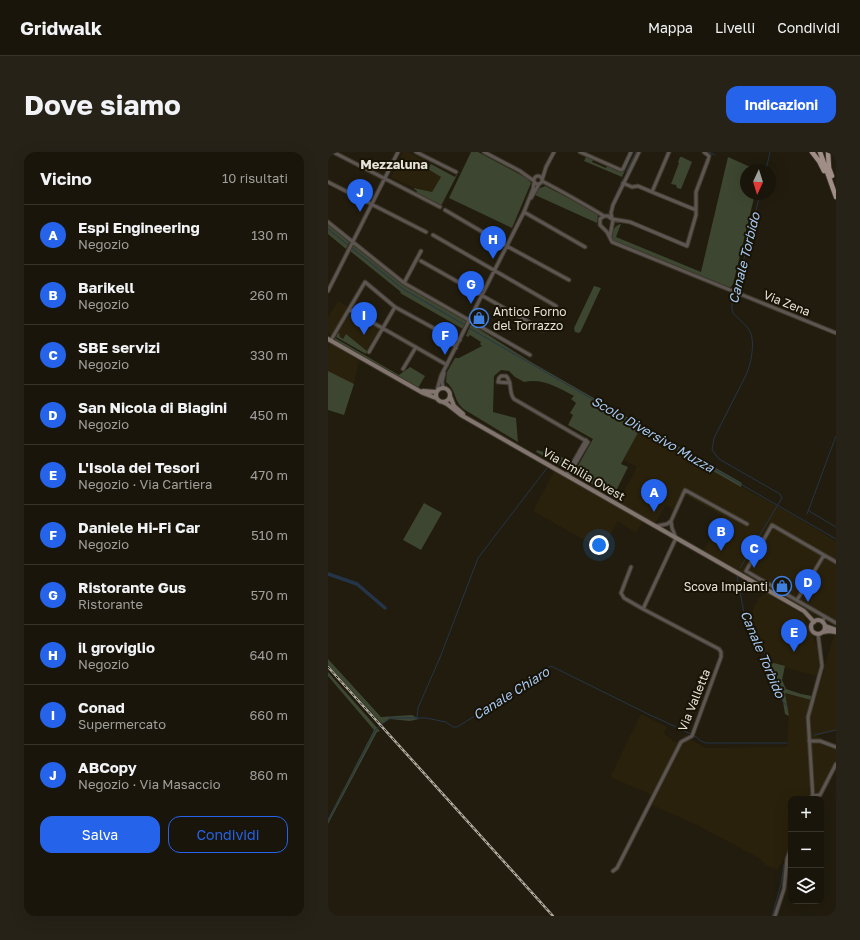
<!DOCTYPE html>
<html lang="it">
<head>
<meta charset="utf-8">
<style>
  body { margin:0; font-family:"Golos Text",sans-serif; background:#262218; color:#f1f3f6 }
  .controls { position:absolute; right:12px; bottom:12px; display:grid; overflow:hidden; border-radius:8px; box-shadow:0 4px 16px #0002 }
  .controls button { width:36px; height:36px; display:grid; place-items:center; padding:0; border:0; border-bottom:1px solid #37342b; background:#19150a; color:#f1f3f6; font:20px sans-serif }
  .compass { position:absolute; left:412px; top:12px; width:36px; height:36px; border-radius:50%; background:#19150a; box-shadow:0 4px 16px #0002; rotate:184deg }
  .you { position:absolute; left:271px; top:393px; width:14px; height:14px; margin:-10px; border:3px solid #fff; border-radius:50%; background:#1a73e8; box-shadow:0 0 0 6px #1a73e833 }
  .badge { display:grid; place-items:center; width:26px; height:26px; border-radius:50%; background:#2563eb; color:#fff; font-size:13px; font-weight:700 }
  .pin { position:absolute; translate:-50% -33px; filter:drop-shadow(0 1px 2px #0008) }
  .pin::after { content:''; position:absolute; top:21px; width:14px; height:12px; background:inherit; clip-path:polygon(0 0,100% 0,50% 100%) }
  .list { margin:0; padding:0; list-style:none }
  h2 { display:flex; justify-content:space-between; align-items:center; height:52px; margin:0; padding:0 16px; font-size:17px }
  h2 small { font-size:13px; font-weight:400; color:#9f9f9c }
  .list li { display:grid; grid-template-columns:26px 1fr auto; gap:12px; align-items:center; box-sizing:border-box; height:60px; padding:0 16px; border-top:1px solid #37342b }
  .list b { display:block; font-size:15px; white-space:nowrap }
  .list p { margin:0; font-size:13px; white-space:nowrap; color:#9f9f9c }
  .list em { font-size:13px; font-style:normal; color:#9f9f9c }
  .actions { display:flex; gap:8px; padding:12px 16px }
  .actions a { flex:1; padding:9px 0; border:1px solid #2563eb; border-radius:12px; text-align:center; font-size:14px; color:#2563eb }
  .actions .main { background:#2563eb; color:#fff }
  .icon { flex:none; width:22px; height:22px; fill:none; stroke:currentColor; stroke-width:2; stroke-linecap:round; stroke-linejoin:round }
  .map { position:relative; flex:none; width:508px; height:764px; overflow:hidden; border-radius:12px }
  header { display:flex; align-items:center; gap:24px; box-sizing:border-box; height:56px; padding:0 20px; background:#19150a; border-bottom:1px solid #37342b }
  header strong { font-size:19px }
  nav { display:flex; gap:22px; margin-inline-start:auto; font-size:14px }
  .intro { display:flex; align-items:center; justify-content:space-between; box-sizing:border-box; height:96px; padding:0 24px }
  h1 { margin:0; font-size:28px }
  .button { padding:10px 18px; border-radius:12px; background:#2563eb; color:#fff; font-size:14px; font-weight:700 }
  main { display:flex; gap:24px; padding:0 24px }
  aside { flex:1; background:#19150a; border-radius:12px; box-shadow:0 4px 16px #0002 }
  .map>svg:first-child { display:block }
  .built { fill:#29210b }
  .green { fill:#3c4630 }
  .lines { fill:none; stroke-linecap:round; stroke-linejoin:round }
  .stream { stroke:#253549; stroke-width:1 }
  .canal { stroke:#253549; stroke-width:3.5 }
  .street-casing { stroke:#3d382a; stroke-width:5 }
  .secondary-casing { stroke:#3d382a; stroke-width:6 }
  .primary-casing { stroke:#3d382a; stroke-width:6 }
  .street { stroke:#5d5551; stroke-width:3 }
  .secondary { stroke:#82756f; stroke-width:4 }
  .primary { stroke:#9f8d86; stroke-width:4.5 }
  .rail-casing { stroke:#b1aca1; stroke-width:2.5 }
  .rail { stroke:#181305; stroke-width:1; stroke-dasharray:3; stroke-linecap:butt }
  .labels { text-anchor:middle; dominant-baseline:central; stroke-width:4; stroke-linejoin:round; paint-order:stroke }
  .street-label { font-size:12px; fill:#e7e3d9; stroke:#181305 }
  .poi-label { font-size:12px; fill:#e7e3d9; stroke:#181305; text-anchor:start }
  .neighbourhood-label { font-size:13px; font-weight:bold; fill:#e7e3d9; stroke:#181305 }
  .water-label { font-size:13px; font-style:italic; fill:#a6c9f5; stroke:#181305 }
</style>
</head>
<body>
<header>
<strong>Gridwalk</strong>
<nav><a>Mappa</a><a>Livelli</a><a>Condividi</a></nav>
</header>
<div class="intro"><h1>Dove siamo</h1><a class="button">Indicazioni</a></div>
<main>
<aside>
<h2>Vicino<small>10 risultati</small></h2>
<ul class="list">
<li><span class="badge">A</span><div><b>Espi Engineering</b><p>Negozio</p></div><em>130 m</em></li>
<li><span class="badge">B</span><div><b>Barikell</b><p>Negozio</p></div><em>260 m</em></li>
<li><span class="badge">C</span><div><b>SBE servizi</b><p>Negozio</p></div><em>330 m</em></li>
<li><span class="badge">D</span><div><b>San Nicola di Biagini</b><p>Negozio</p></div><em>450 m</em></li>
<li><span class="badge">E</span><div><b>L'Isola dei Tesori</b><p>Negozio · Via Cartiera</p></div><em>470 m</em></li>
<li><span class="badge">F</span><div><b>Daniele Hi-Fi Car</b><p>Negozio</p></div><em>510 m</em></li>
<li><span class="badge">G</span><div><b>Ristorante Gus</b><p>Ristorante</p></div><em>570 m</em></li>
<li><span class="badge">H</span><div><b>il groviglio</b><p>Negozio</p></div><em>640 m</em></li>
<li><span class="badge">I</span><div><b>Conad</b><p>Supermercato</p></div><em>660 m</em></li>
<li><span class="badge">J</span><div><b>ABCopy</b><p>Negozio · Via Masaccio</p></div><em>860 m</em></li>
</ul>
<div class="actions"><a class="main">Salva</a><a>Condividi</a></div>
</aside>
<div class="map">
<svg width="508" height="764" viewBox="0 0 508 764">
  <rect width="100%" height="100%" fill="#211c0d"/>
  <path class="built" d="M75 0H80L103 12 101 17 113 25 104 40 84 35 63 25Z
    M10 149 20 155 4 183 0 181V166Z
    M24 161 52 176 39 199 18 182 15 187 11 184 12 182 10 181 22 162Z
    M2 191 31 209 26 232 0 219V198Z
    M311 279 449 354 508 389V474L482 461 375 399 395 364 357 343 349 359 338 353 325 375 314 370 308 381 290 369 274 398 205 359 229 314 290 350 309 315 296 308Z
    M438 441 469 459 476 464 490 496 492 506 489 524 443 512 424 469 425 456 431 446Z
    M508 476V579L488 584 508 592V615L491 647H463V696L449 718 438 713 431 706 369 673 324 653 355 592 362 588 366 589 377 596 459 595 461 564 457 541 487 549Z
    M313 562 339 575 336 581 337 583 344 587V589L352 590 327 644 282 625Z"/>
  <path class="green" d="M143 0H150L199 26 203 31 184 76 121 46Z
    M258 5H259L265 8 264 10 278 16 279 14 292 20 297 18 294 25 256 9Z
    M352 5H354L364 10 353 37 349 36 348 33 343 32 351 11 350 10Z
    M400 5 429 18H418V42H427L405 132 402 136 286 90 283 84C285 78 287 73 293 72L288 85 373 120Z
    M103 12 127 25 128 23H129L113 54 88 41 89 39 86 37V36L104 40 113 25 100 17Z
    M217 34 266 59 270 63 269 71 207 43 210 37Z
    M0 71 22 89 18 97 0 82Z
    M26 92 76 134 78 133 138 168 139 170 135 177 72 141 73 140 22 99Z
    M266 134 273 136 253 179 251 181 247 180 246 176Z
    M143 172 203 210 414 331 413 335 283 261 311 279 293 312 300 315 286 343 284 344 247 322V319L265 287 240 273 245 263 242 261 248 251 243 247 246 244C229 235 214 226 196 230L187 225 181 219 173 218 166 224 165 260 188 266 190 290 137 258C124 248 130 240 118 230L119 220 127 206H131L154 194 152 192 153 190 142 183 140 185 138 184Z
    M10 181 12 182 11 184 15 187 18 182 39 199 38 202 8 185Z
    M7 186 71 223 82 215 97 224 90 236 7 189Z
    M0 219 26 232 16 263 0 258Z
    M209 298 243 308 240 314 235 311 234 313 238 315H235L208 300Z
    M96 351 114 361 93 398 75 388Z
    M0 507 53 565 84 563 91 567 82 569 62 567 54 572 0 513Z
    M446 511 457 514 454 528 458 537 473 542 484 544 483 548 457 541 461 564 457 562 454 544 442 516 443 512Z
    M0 520 52 579 49 580 0 672V667L46 578 0 524Z"/>
  <g class="lines">
    <path class="stream" d="M381 0 387 3
      M438 18 442 0
      M298 20 308 0
      M282 55 295 27
      M0 77 20 93
      M24 96 75 137 137 173
      M408 139 432 42
      M407 142C398 166 410 161 421 178 428 188 423 213 418 223L386 286 384 298 391 307 452 342 454 346 412 416
      M141 176 508 387
      M481 359 508 375
      M479 362 508 284
      M409 424 416 461 437 502 455 550 460 555
      M89 566 90 556 113 503 150 406 219 316
      M486 583 508 578
      M0 669 48 577 62 566H98L118 570 125 575H129L215 522 221 515 223 514 324 564 329 566 367 584 373 589 378 591H459
      M444 764 453 732 456 712"/>
    <path class="canal" d="M0 422 29 432 57 456"/>
    <defs>
      <path id="street" d="M5 0 112 55
        M88 0 128 20
        M156 0 192 19 206 29
        M252 0 293 18 295 17 303 0
        M341 0 324 40 368 58
        M206 28a4 4 0 1 1 8 0a4 4 0 1 1-8 0Z
        M214 28 218 15 226 0
        M214 29C235 40 256 52 276 64
        M0 30 98 80
        M295 31 304 35 310 34 324 40
        M203 46 211 32
        M117 58 175 92 241 128
        M196 60 257 95
        M284 66 283 61 285 53 311 0
        M284 67 302 70 359 94 368 63V40L380 8 381 4 376 0
        M0 70 76 131 202 203
        M105 83 228 154
        M282 84 285 68 280 64H276L272 67V73L279 80 284 90 508 181
        M93 109 215 178
        M76 131 93 99
        M0 139 70 0
        M21 157 119 213
        M122 185 128 196
        M3 188 37 130 67 155 122 185 132 188
        M41 200 67 155
        M75 217 88 195
        M182 231 170 230 171 226 173 224H178C185 230 180 240 186 247L260 290 240 324
        M115 235 114 230 116 221
        M109 238 113 224 196 60 205 37 206 31
        M238 323 258 288
        M343 369 344 376 348 386
        M329 374 339 372 343 369 357 338 419 372
        M508 410 444 373 418 419 508 471
        M303 415 293 441 296 446 315 457
        M469 448 496 403
        M494 470 497 465
        M481 589H492L508 595
        M484 644 492 643 508 612
        M485 647 480 565 494 514 490 482
        M285 719 289 716 353 590 364 584 393 505V500L391 497 315 457 348 386
        M447 764 456 737 459 707 463 696"/>
      <path id="secondary" d="M0 187 95 241 108 246
        M108 243a7 7 0 1 1 14 0a7 7 0 1 1-14 0Z
        M95 239 108 240
        M122 244 126 254 135 262
        M115 250 119 252 133 263 476 459 486 470
        M483 475a7 7 0 1 1 14 0a7 7 0 1 1-14 0Z
        M497 474 508 478
        M495 480 501 479 508 480"/>
      <path id="primary" d="M484 0 491 9 496 19
        M492 0 508 45
        M500 0 501 16 504 24"/>
    </defs>
    <use href="#street" class="street-casing"/>
    <use href="#secondary" class="secondary-casing"/>
    <use href="#primary" class="primary-casing"/>
    <use href="#street" class="street"/>
    <use href="#secondary" class="secondary"/>
    <use href="#primary" class="primary"/>
    <defs>
      <path id="rail" d="M0 515 225 764"/>
    </defs>
    <use href="#rail" class="rail-casing"/>
    <use href="#rail" class="rail"/>
  </g>
  <defs>
    <symbol id="shop-ring" viewBox="-11 -11 22 22"><circle r="9.5" fill="#181305" stroke="#3f7fe0" stroke-width="1.5"/><path d="M-5-2.5h2.3a2.7 3.5 0 0 1 5.4 0H5L5.5 6h-11ZM-1.5-2.5h3a1.5 2.3 0 0 0-3 0Z" fill="#3f7fe0"/></symbol>
  </defs>
  <g fill-rule="evenodd">
    <use href="#shop-ring" x="140" y="155" width="22" height="22"/>
    <use href="#shop-ring" x="443" y="423" width="22" height="22"/>
  </g>
  <g class="labels">
    <g class="street-label">
      <text transform="translate(459 151) rotate(22)">Via Zena</text>
      <text transform="translate(256 322) rotate(30)">Via Emilia Ovest</text>
      <text transform="translate(366 548) rotate(-68)">Via Valletta</text>
    </g>
    <g class="poi-label">
      <text x="165" y="159">Antico Forno<tspan x="165" dy="14">del Torrazzo</tspan></text>
      <text x="440" y="434" text-anchor="end">Scova Impianti</text>
    </g>
    <g class="neighbourhood-label">
      <text x="66" y="12">Mezzaluna</text>
    </g>
    <g class="water-label">
      <text transform="translate(416 106) rotate(-76)">Canale Torbido</text>
      <text transform="translate(325 282) rotate(30)">Scolo Diversivo Muzza</text>
      <text transform="translate(435 502) rotate(67)">Canale Torbido</text>
      <text transform="translate(183 541) rotate(-32)">Canale Chiaro</text>
    </g>
  </g>
</svg>
<div class="controls">
<button>+</button>
<button>−</button>
<button><svg class="icon" aria-label="layers" viewBox="0 0 24 24"><path d="M12 4l9 5-9 5-9-5zM3 14l9 5 9-5"/></svg></button>
</div>
<svg class="compass" viewBox="-18 -18 36 36"><path d="M0-13l5 13h-10z" fill="#e53935"/><path d="M0 13l5-13h-10z" fill="#9f9f9c"/></svg>
<div class="you"></div>
<div class="pin badge" style="left:326px;top:360px">A</div>
<div class="pin badge" style="left:393px;top:399px">B</div>
<div class="pin badge" style="left:426px;top:416px">C</div>
<div class="pin badge" style="left:480px;top:450px">D</div>
<div class="pin badge" style="left:466px;top:500px">E</div>
<div class="pin badge" style="left:117px;top:203px">F</div>
<div class="pin badge" style="left:143px;top:152px">G</div>
<div class="pin badge" style="left:165px;top:107px">H</div>
<div class="pin badge" style="left:36px;top:183px">I</div>
<div class="pin badge" style="left:32px;top:60px">J</div>
</div>
</main>
</body>
</html>
